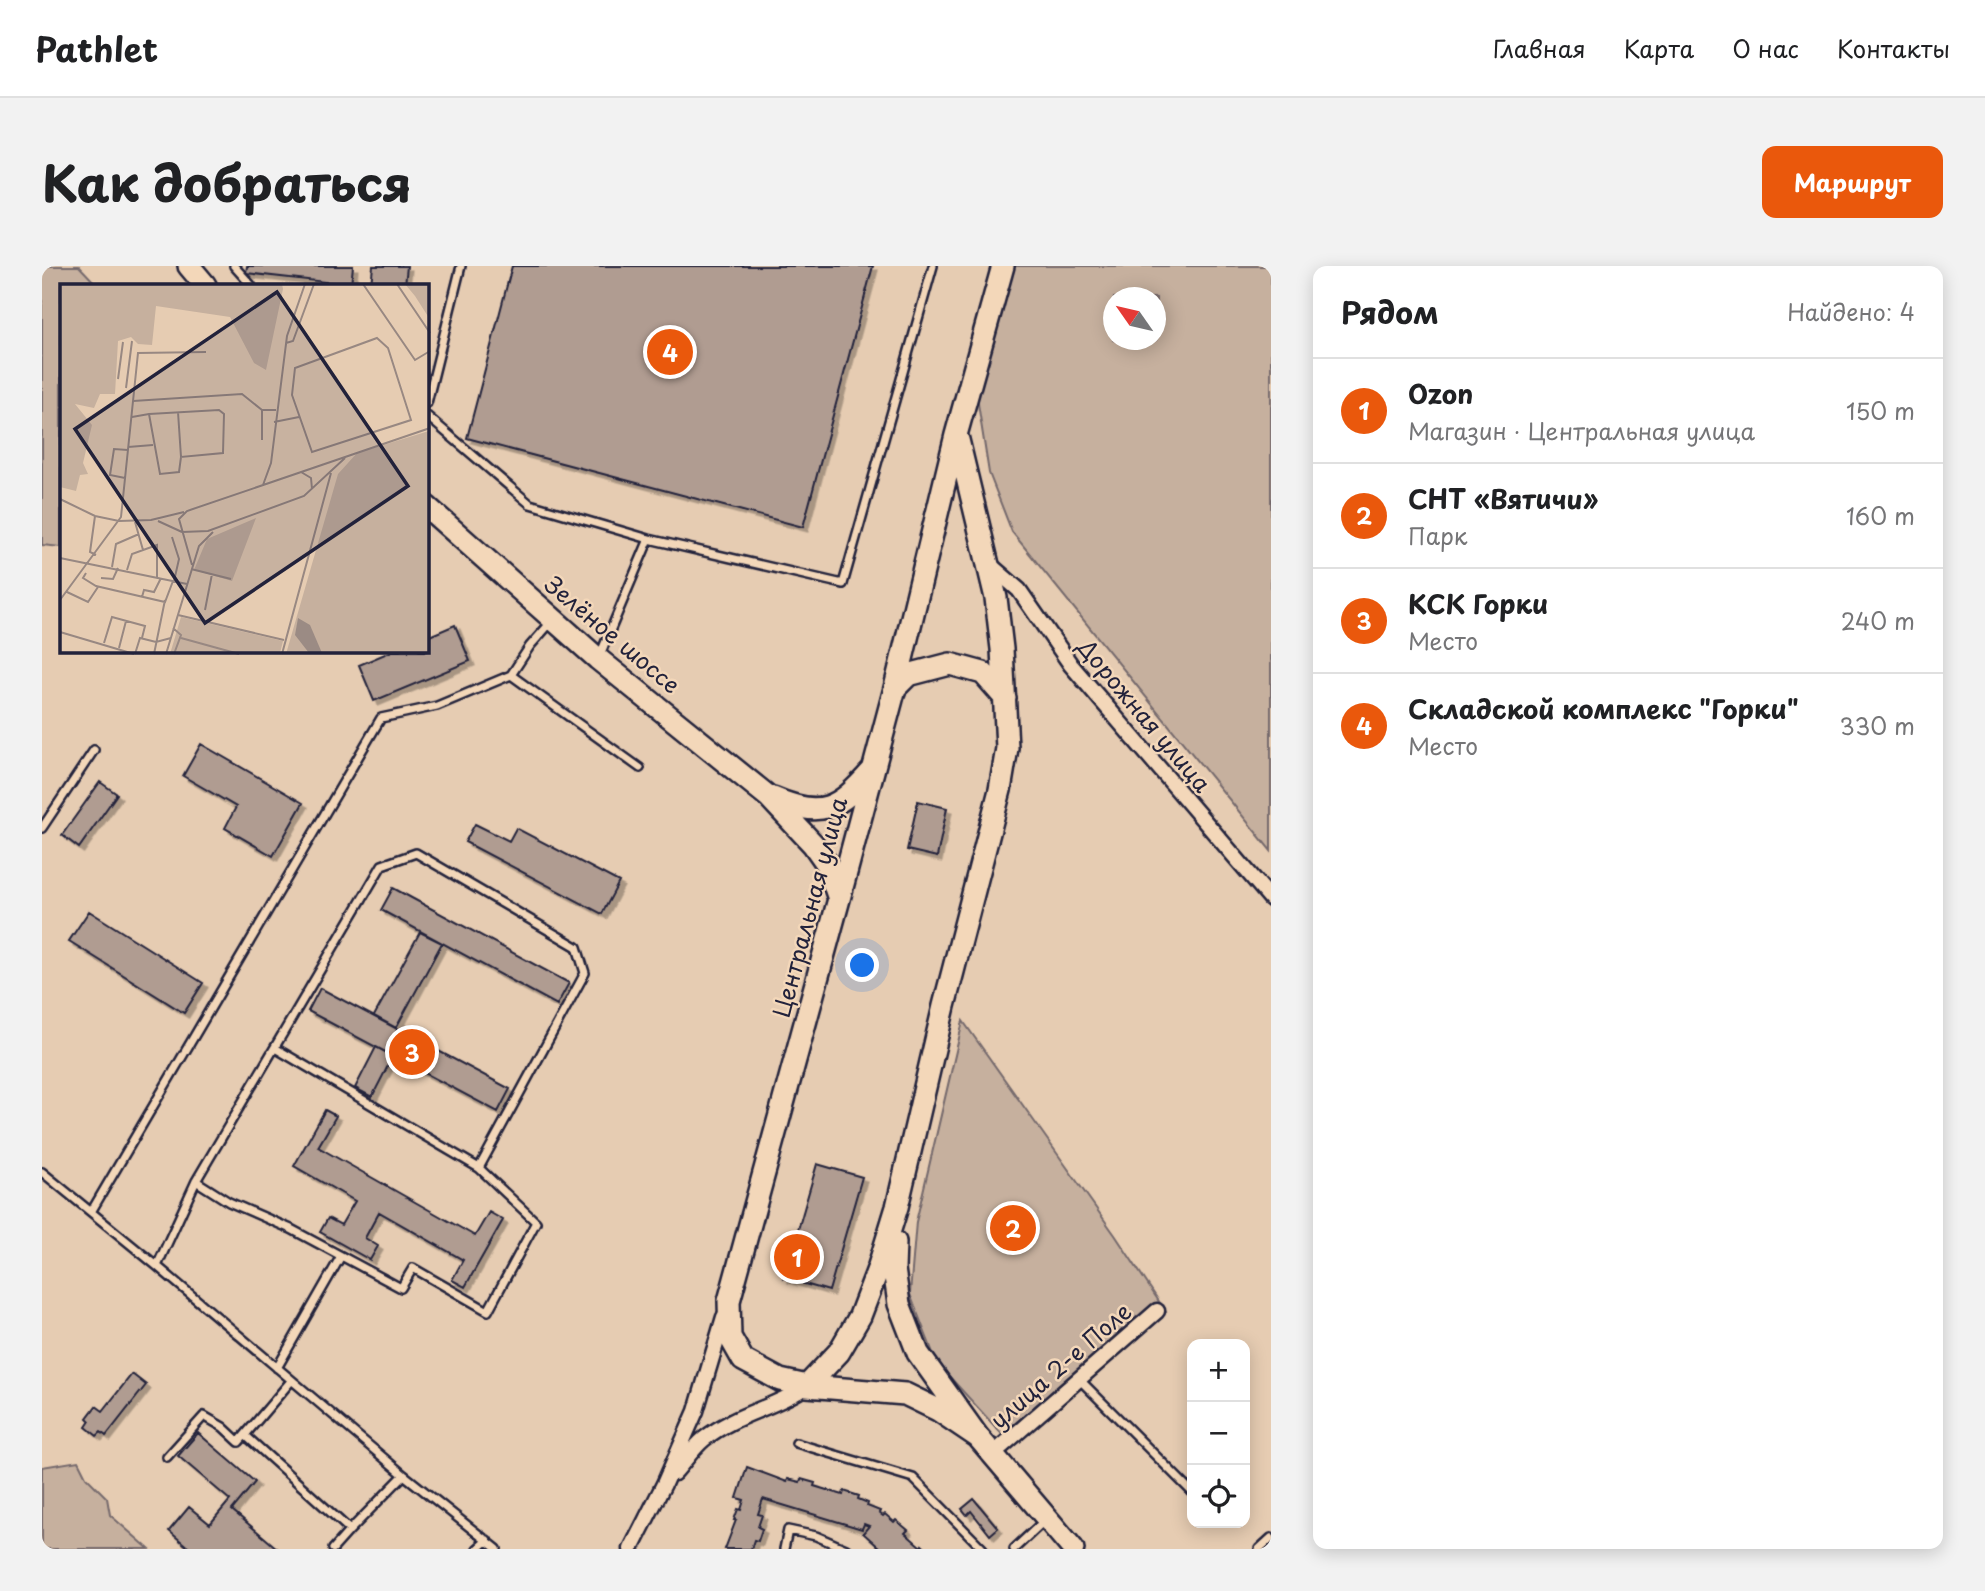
<!DOCTYPE html>
<html lang="ru">
<head>
<meta charset="utf-8">
<style>
  body { margin:0; font-family:"Playpen Sans",sans-serif; background:#f2f2f2; color:#202124 }
  .controls { position:absolute; right:21px; bottom:21px; display:grid; overflow:hidden; border-radius:14px; box-shadow:0 4px 18px #0003 }
  .controls button { width:63px; height:63px; display:grid; place-items:center; padding:0; border:0; border-bottom:2px solid #e0e0e0; background:#fff; color:#202124; font:35px sans-serif }
  .compass { position:absolute; left:1061px; top:21px; width:63px; height:63px; border-radius:50%; background:#fff; box-shadow:0 4px 18px #0003; rotate:304deg }
  .you { position:absolute; left:821px; top:700px; width:24px; height:24px; margin:-18px; border:5px solid #fff; border-radius:50%; background:#1a73e8; box-shadow:0 0 0 10px #1a73e833 }
  .badge { display:grid; place-items:center; width:46px; height:46px; border-radius:50%; background:#ea580c; color:#fff; font-size:23px; font-weight:700 }
  .pin { position:absolute; translate:-50% -50%; border:4px solid #fff; box-shadow:0 2px 7px #0006 }
  .list { margin:0; padding:0; list-style:none }
  h2 { display:flex; justify-content:space-between; align-items:center; height:91px; margin:0; padding:0 28px; font-size:30px }
  h2 small { font-size:23px; font-weight:400; color:#757577 }
  .list li { display:grid; grid-template-columns:46px 1fr auto; gap:21px; align-items:center; box-sizing:border-box; height:105px; padding:0 28px; border-top:2px solid #e0e0e0 }
  .list b { display:block; font-size:26px; white-space:nowrap }
  .list p { margin:0; font-size:23px; white-space:nowrap; color:#757577 }
  .list em { font-size:23px; font-style:normal; color:#757577 }
  .icon { flex:none; width:38px; height:38px; fill:none; stroke:currentColor; stroke-width:2; stroke-linecap:round; stroke-linejoin:round }
  .map { position:relative; flex:none; width:1229px; height:1283px; overflow:hidden; border-radius:14px }
  header { display:flex; align-items:center; gap:42px; box-sizing:border-box; height:98px; padding:0 35px; background:#fff; border-bottom:2px solid #e0e0e0 }
  header strong { font-size:33px }
  nav { display:flex; gap:38px; margin-inline-start:auto; font-size:24px }
  .intro { display:flex; align-items:center; justify-content:space-between; box-sizing:border-box; height:168px; padding:0 42px }
  h1 { margin:0; font-size:49px }
  .button { padding:18px 32px; border-radius:14px; background:#ea580c; color:#fff; font-size:24px; font-weight:700 }
  main { display:flex; gap:42px; padding:0 42px }
  aside { flex:1; background:#fff; border-radius:14px; box-shadow:0 4px 18px #0003 }
  .map>svg:first-child { display:block }
  .green { fill:#c6b09e; stroke:#74696c; stroke-width:2; fill-rule:evenodd }
  .building { fill:#b09c91; stroke:#22223b; stroke-width:2; filter:url(#shadow) }
  .lines { fill:none; stroke-linecap:round; stroke-linejoin:round }
  .lane-casing { stroke:#22223b; stroke-width:12 }
  .street-casing { stroke:#22223b; stroke-width:19 }
  .secondary-casing { stroke:#22223b; stroke-width:26 }
  .lane { stroke:#f3d7b9; stroke-width:7 }
  .street { stroke:#f3d7b9; stroke-width:14 }
  .secondary { stroke:#f3d7b9; stroke-width:21 }
  .labels { text-anchor:middle; dominant-baseline:central; stroke-width:5; stroke-linejoin:round; paint-order:stroke }
  .street-label { font-size:23px; fill:#22223b; stroke:#f3d7b9 }
  .inset-road { fill:none; stroke:#988882; stroke-width:2 }
  .view { fill:#22223b; fill-opacity:0.15; stroke:#22223b; stroke-width:3.5 }
  .inset-edge { fill:none; stroke:#22223b; stroke-width:3.5 }
</style>
</head>
<body>
<header>
<strong>Pathlet</strong>
<nav><a>Главная</a><a>Карта</a><a>О нас</a><a>Контакты</a></nav>
</header>
<div class="intro"><h1>Как добраться</h1><a class="button">Маршрут</a></div>
<main>
<div class="map">
<svg width="1229" height="1283" viewBox="0 0 1229 1283">
  <defs>
    <filter id="shadow"><feDropShadow dx="4.5" dy="4.5" stdDeviation="0" flood-color="#0004"/></filter>
  </defs>
  <rect width="100%" height="100%" fill="#e6ccb2"/>
  <filter id="ink" filterUnits="userSpaceOnUse"><feTurbulence type="fractalNoise" baseFrequency=".0143" numOctaves="2"/><feDisplacementMap in="SourceGraphic" scale="14" xChannelSelector="R" yChannelSelector="G"/><feConvolveMatrix kernelMatrix="1 2 1 2 8 2 1 2 1" color-interpolation-filters="sRGB"/></filter>
  <g filter="url(#ink)">
    <path class="green" d="M0 0H37L55 19H19V281L0 279Z
      M969 0H1229V585L970 266 947 207 934 125ZM1072 32H1114V74H1072Z
      M921 755 1073 969 1124 1046 968 1177 895 1097 868 1028 874 956Z
      M36 1195 44 1211 65 1232 68 1249 107 1283H0V1201Z"/>
    <path class="building" d="M205 0H311L309 19 204 7Z
      M331 0H365L363 19H329Z
      M470 0H831L761 261 425 172Z
      M413 359 428 395 332 435 317 399 350 385H385V371Z
      M159 478 261 537 231 590 183 562 194 541 141 510Z
      M58 516 75 528 37 582 20 569Z
      M876 535 905 542 895 591 865 584Z
      M433 558 467 575 474 562 577 616 560 648 423 576Z
      M351 622 527 717 515 739 339 644Z
      M47 645 161 717 142 747 27 675Z
      M378 666 400 677 354 762 332 750Z
      M278 722 468 823 456 846 266 745Z
      M334 781 351 790 330 831 313 822Z
      M283 844 294 850 276 881 433 970 447 946 461 954 423 1021 410 1014 421 994 337 946 323 972 336 980 328 994 278 966 286 952 299 959 313 935 252 900Z
      M775 898 820 911 787 1025 742 1012Z
      M90 1108 104 1119 64 1170 59 1166 55 1170 44 1161 48 1155 45 1152 54 1140 61 1145Z
      M156 1167 213 1216 190 1244 236 1283H146L147 1282 127 1265 147 1241 168 1258 188 1234 136 1190Z
      M705 1201 745 1216 746 1213 758 1216 759 1213 773 1217 772 1220 801 1229 802 1225 817 1230 816 1233 826 1237 825 1240 838 1245 837 1247 841 1250 843 1248 852 1256 854 1254 866 1264 863 1267 879 1281 880 1279 884 1283H839L821 1267 827 1260 822 1258 820 1263 721 1233 716 1248 720 1249 716 1261 720 1263 716 1275 712 1274 709 1283H683L694 1254H692L696 1243 699 1244 702 1234 695 1232Z
      M932 1233 956 1262 948 1269 929 1245 925 1249 920 1243Z"/>
    <g class="lines">
      <defs>
        <path id="lane" d="M192 0 209 19
          M385 137 419 0
          M385 150 488 238 607 273 801 318 891 0
          M558 389 607 273
          M469 409 598 502
          M0 562 52 484
          M0 906 115 1000 362 1209 455 1283
          M154 915 187 936 249 963 359 1022 371 1002 446 1045 494 956 437 902
          M49 946 339 452 395 440 469 409 488 380 511 354
          M115 1000 154 915 340 599 374 587 535 681 543 707 437 902 233 782
          M235 1102 299 990
          M1037 1113 1150 1226
          M249 1115 203 1169 308 1264 362 1209
          M754 1177 871 1212 941 1283
          M125 1191 162 1150 181 1161 197 1176 203 1169
          M291 1283 308 1264
          M435 1283 445 1274
          M742 1283 746 1264 774 1270 804 1283
          M972 1283 1002 1255
          M1217 1283 1229 1272"/>
        <path id="street" d="M946 297 977 324 1029 399 1229 633
          M951 1188 1115 1045
          M632 1207C642 1196 651 1182 662 1173 693 1148 733 1142 765 1120
          M589 1283 622 1218 654 1145 682 1051"/>
        <path id="secondary" d="M147 0 163 19
          M385 241 556 393 727 531 771 578 785 598 797 633
          M853 422 866 409 908 398 941 407 963 432
          M731 532C780 553 796 543 830 505
          M853 976 852 1003 857 1038 876 1087 936 1171 1031 1283
          M765 1120 797 1086 818 1050 836 1003 855 941 902 740 958 524 965 482 960 383 954 332 916 174
          M936 1171 896 1144 863 1128 765 1120 738 1114 701 1094 688 1071 687 1035 797 633 853 422 914 169 961 0"/>
      </defs>
      <use href="#lane" class="lane-casing"/>
      <use href="#street" class="street-casing"/>
      <use href="#secondary" class="secondary-casing"/>
      <use href="#lane" class="lane"/>
      <use href="#street" class="street"/>
      <use href="#secondary" class="secondary"/>
    </g>
  </g>
  <g class="labels">
    <g class="street-label">
      <text transform="translate(571 368) rotate(40)">Зелёное шоссе</text>
      <text transform="translate(1103 449) rotate(50)">Дорожная улица</text>
      <text transform="translate(767 641) rotate(-75)">Центральная улица</text>
      <text transform="translate(1018 1099) rotate(-41)">улица 2-е Поле</text>
    </g>
  </g>
  <g transform="translate(18 18)">
    <rect width="369" height="369" fill="#e6ccb2"/>
    <path d="M0 0H222L223 5 206 86 194 79 170 33 96 22 92 61 78 60 71 53 58 57 55 110H40L34 124 15 120 32 141 23 179 28 190 20 191 16 207 0 203ZM345 0H369V34L355 12ZM369 147V369L226 370 278 190 297 169ZM196 234 172 297 134 286 147 255ZM121 333 223 357 220 369 110 370Z" fill="#c6b09e"/>
    <path d="M238 334 250 341 262 369H249L235 351Z" fill="#9b8b84"/>
    <path class="inset-road" d="M303 0 355 76 370 67M337 0 370 49M317 54 328 64 351 136 252 168 232 111 235 84ZM226 59 233 57 254 0M58 95 63 58M66 104 72 57M73 117 182 110 202 126H216M89 130 100 190 119 188 121 173M72 133 89 130 159 126 164 130 163 169 121 173 118 128M214 138 239 133M202 156V126M68 163 93 161M241 188 251 194 252 205M65 194 50 191 54 165 68 166M203 201 211 179 227 52 245 0M0 215 35 232 59 237 91 236 124 228M35 232 30 268 36 271M98 237 122 248M75 238 83 266M122 248 148 247 244 212 285 174M112 253 119 275 114 297M0 274 127 300M132 281 119 235 127 227 370 144M52 283 56 260 79 250M131 285 171 295M67 286 72 270 97 261V293M26 289 23 294 36 302 105 318 113 297M41 294 53 295 58 284M7 308 28 318 38 303M82 313 84 306 94 308 101 294M0 316 61 233 78 69 146 68M145 326 152 290M118 331 224 356M113 344 121 351 114 370M0 348 74 370M121 354 179 370M44 359 52 333 85 342 82 354M59 364 66 337M75 370 80 354 96 358 111 354M94 370 105 316M106 370 139 262 153 248M222 370 271 189"/>
    <path class="view" d="M217 8 348 202 145 339 15 145Z"/>
    <rect width="369" height="369" class="inset-edge"/>
  </g>
</svg>
<div class="controls">
<button>+</button>
<button>−</button>
<button><svg class="icon" aria-label="locate" viewBox="0 0 24 24"><circle cx="12" cy="12" r="6"/><path d="M12 2v4M12 18v4M2 12h4M18 12h4"/></svg></button>
</div>
<svg class="compass" viewBox="-18 -18 36 36"><path d="M0-13l5 13h-10z" fill="#e53935"/><path d="M0 13l5-13h-10z" fill="#757577"/></svg>
<div class="you"></div>
<div class="pin badge" style="left:755px;top:991px">1</div>
<div class="pin badge" style="left:971px;top:962px">2</div>
<div class="pin badge" style="left:370px;top:786px">3</div>
<div class="pin badge" style="left:628px;top:86px">4</div>
</div>
<aside>
<h2>Рядом<small>Найдено: 4</small></h2>
<ul class="list">
<li><span class="badge">1</span><div><b>Ozon</b><p>Магазин · Центральная улица</p></div><em>150 m</em></li>
<li><span class="badge">2</span><div><b>СНТ «Вятичи»</b><p>Парк</p></div><em>160 m</em></li>
<li><span class="badge">3</span><div><b>КСК Горки</b><p>Место</p></div><em>240 m</em></li>
<li><span class="badge">4</span><div><b>Складской комплекс &quot;Горки&quot;</b><p>Место</p></div><em>330 m</em></li>
</ul>
</aside>
</main>
</body>
</html>
